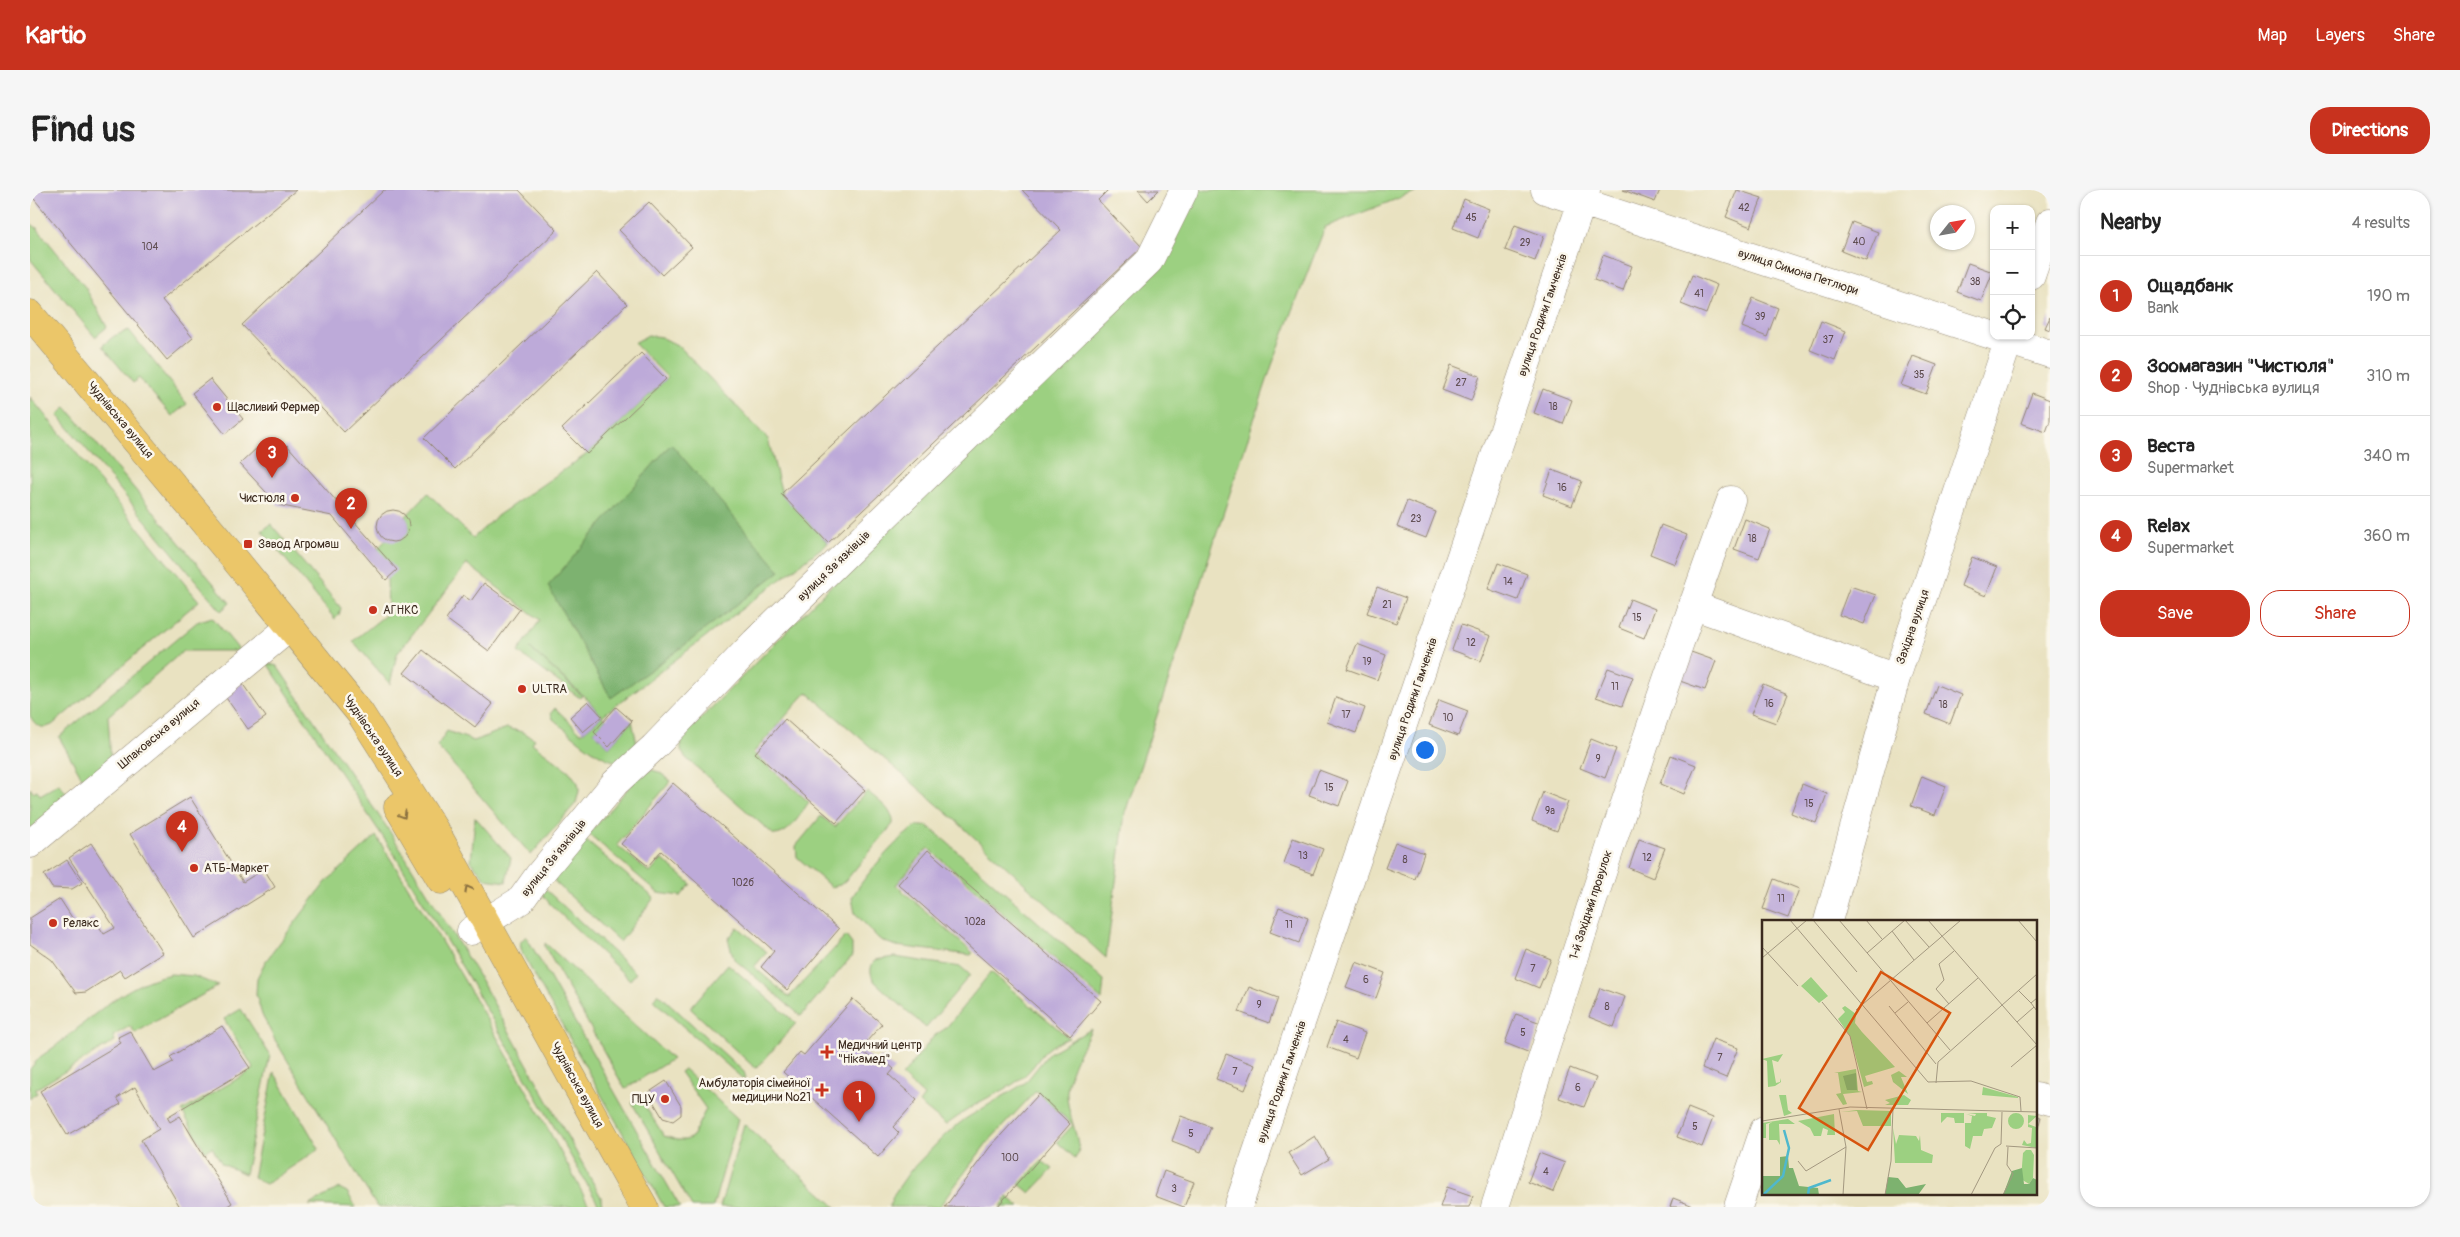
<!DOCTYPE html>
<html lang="en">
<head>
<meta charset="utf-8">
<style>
  body { margin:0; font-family:Pangolin,sans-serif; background:#f6f6f6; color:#222 }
  .controls { position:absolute; right:15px; top:15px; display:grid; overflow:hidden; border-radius:10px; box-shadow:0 1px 4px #0004 }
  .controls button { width:45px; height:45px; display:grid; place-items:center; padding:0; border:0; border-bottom:1px solid #e0e0e0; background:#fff; color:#222; font:25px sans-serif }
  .compass { position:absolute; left:1900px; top:15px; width:45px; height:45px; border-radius:50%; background:#fff; box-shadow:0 1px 4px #0004; rotate:59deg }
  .you { position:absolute; left:1394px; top:559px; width:18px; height:18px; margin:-12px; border:4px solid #fff; border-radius:50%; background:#1a73e8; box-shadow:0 0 0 8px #1a73e833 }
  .badge { display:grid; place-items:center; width:32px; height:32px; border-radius:50%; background:#c8321e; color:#fff; font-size:16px; font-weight:700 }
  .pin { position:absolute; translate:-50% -41px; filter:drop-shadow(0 1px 2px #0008) }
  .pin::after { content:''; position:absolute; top:26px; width:18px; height:15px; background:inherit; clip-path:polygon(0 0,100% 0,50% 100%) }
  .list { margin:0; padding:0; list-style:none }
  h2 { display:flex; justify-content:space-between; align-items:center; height:65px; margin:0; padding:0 20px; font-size:21px }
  h2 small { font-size:16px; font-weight:400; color:#767676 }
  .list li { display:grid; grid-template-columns:32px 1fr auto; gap:15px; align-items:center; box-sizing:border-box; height:80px; padding:0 20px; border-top:1px solid #e0e0e0 }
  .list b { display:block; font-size:19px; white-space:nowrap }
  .list p { margin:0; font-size:16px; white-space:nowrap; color:#767676 }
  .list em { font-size:16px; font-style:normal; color:#767676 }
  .actions { display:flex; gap:10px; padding:15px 20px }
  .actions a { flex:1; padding:11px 0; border:1px solid #c8321e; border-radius:20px; text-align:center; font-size:18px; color:#c8321e }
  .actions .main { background:#c8321e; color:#fff }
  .icon { flex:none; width:28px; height:28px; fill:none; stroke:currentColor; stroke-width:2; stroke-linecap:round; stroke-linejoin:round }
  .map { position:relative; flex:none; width:2020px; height:1017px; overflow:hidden; border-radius:20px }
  header { display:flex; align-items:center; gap:30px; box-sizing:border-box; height:70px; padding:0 25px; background:#c8321e; color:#fff }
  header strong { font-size:24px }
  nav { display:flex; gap:28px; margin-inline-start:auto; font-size:18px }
  .intro { display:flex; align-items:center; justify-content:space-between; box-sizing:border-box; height:120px; padding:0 30px }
  h1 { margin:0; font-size:35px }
  .button { padding:12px 22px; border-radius:20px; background:#c8321e; color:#fff; font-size:18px; font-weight:700 }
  main { display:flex; gap:30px; padding:0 30px }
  aside { flex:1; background:#fff; border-radius:20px; box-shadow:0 1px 4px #0004 }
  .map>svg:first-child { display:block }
  .green { fill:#9cd081; stroke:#6c7d50 }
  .forest { fill:#7db26f; stroke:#5c6e46 }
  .building { fill:#bdaad9 }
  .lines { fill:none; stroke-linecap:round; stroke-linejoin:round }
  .street-casing { stroke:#928670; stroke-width:29 }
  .primary-casing { stroke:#928670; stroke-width:29 }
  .street { stroke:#fff; stroke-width:28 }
  .primary { stroke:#ebc669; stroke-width:28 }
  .oneway { stroke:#8a7040 }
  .poi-dot { fill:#c8321e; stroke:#fbf7ec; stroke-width:2 }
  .labels { text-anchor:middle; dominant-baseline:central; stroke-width:5; stroke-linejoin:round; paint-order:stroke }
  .number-label { font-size:10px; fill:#5c4a4d }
  .street-label { font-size:12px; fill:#3b2a1e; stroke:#fbf7ec }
  .poi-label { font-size:12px; fill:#3b2a1e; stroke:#fbf7ec; text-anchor:start }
  .inset-river { fill:none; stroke:#4fb8cd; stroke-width:2.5 }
  .inset-road { fill:none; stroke:#a39880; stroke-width:1 }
  .view { fill:#d7540e; fill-opacity:0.15; stroke:#d7540e; stroke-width:2.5 }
  .inset-edge { fill:none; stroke:#3b2a1e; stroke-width:2.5 }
</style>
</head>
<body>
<header>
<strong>Kartio</strong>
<nav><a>Map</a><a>Layers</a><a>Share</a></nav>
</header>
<div class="intro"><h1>Find us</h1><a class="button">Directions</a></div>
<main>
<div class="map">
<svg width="2020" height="1017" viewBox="0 0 2020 1017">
  <rect width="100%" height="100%" fill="#fbf7ec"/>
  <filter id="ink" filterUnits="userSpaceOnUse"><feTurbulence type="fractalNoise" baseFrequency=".02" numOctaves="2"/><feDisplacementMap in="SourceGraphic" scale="10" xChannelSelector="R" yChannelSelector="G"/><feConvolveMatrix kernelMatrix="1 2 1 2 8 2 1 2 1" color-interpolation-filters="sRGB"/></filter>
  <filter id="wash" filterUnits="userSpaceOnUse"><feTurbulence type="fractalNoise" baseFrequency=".0096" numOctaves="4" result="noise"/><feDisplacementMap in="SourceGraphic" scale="20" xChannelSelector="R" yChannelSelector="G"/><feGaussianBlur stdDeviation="1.12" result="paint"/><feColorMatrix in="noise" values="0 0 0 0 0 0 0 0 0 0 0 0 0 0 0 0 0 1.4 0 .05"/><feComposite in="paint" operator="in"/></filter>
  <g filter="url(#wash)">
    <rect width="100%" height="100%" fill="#e9e2c1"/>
    <path class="green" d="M1154 0H1390L1295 37 1242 175 1095 623 1076 768 923 628 777 502 723 563 779 612C770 624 760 645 744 645L656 568 651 561V549L1119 71Z
      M0 33 7 38 55 97 77 137 65 147 0 69Z
      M99 140 157 214 142 226 109 188 103 193 72 156 84 146Z
      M618 145 631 147 649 156 738 249 752 304 798 353 572 526 576 529 564 542 579 557 602 531 608 558C602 562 595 570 588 571 574 574 535 539 523 529L521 523 525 518 550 542H553L572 526 558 510 500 458 552 506 550 508 488 462 510 430 437 374 367 464 360 494 323 451 358 423 357 388 348 358 356 350C367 354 377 348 379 337L376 326 398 303 443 348 467 326 557 264 636 189 637 187 604 153Z
      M0 207 169 411 22 535C10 540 6 536 0 526Z
      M36 217 200 413 191 421 28 225Z
      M241 334 311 418 309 425 305 429 232 341Z
      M182 427 210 461H153L78 526 81 572 55 593 29 547 167 432Z
      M237 473 247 476 360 642 448 785 571 1007 572 1017H570L434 780 361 659Z
      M477 538 492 542 505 549 502 553 539 581 548 593 549 601 546 613 501 665 407 556 417 541 444 551Z
      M622 580 629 582 641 591 587 655 620 683 632 669 661 694 651 706 628 703 559 644 611 583Z
      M29 594 39 607 0 640V598L3 602 7 600 10 605Z
      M837 601C846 609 865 621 863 634L817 689 810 695 801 697 767 667 766 656 791 626 805 637Z
      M445 627 481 668 476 692 456 689 441 672Z
      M888 636H897L903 640 1074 790 1072 810 898 658 866 695 943 763 941 765 866 756 855 752 848 748 825 723 822 708C830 691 872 642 888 636Z
      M346 646C423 766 493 891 560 1017H347L245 850 232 825 226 804 227 788 235 772 296 692Z
      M554 649 624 708 590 752 525 692 524 687Z
      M515 699 606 783 600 790 520 714 513 705Z
      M708 737 737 762 724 777 759 807 816 746 822 754V766L771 826 704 769 698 749Z
      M496 746 650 1017H634L492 763 490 753Z
      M515 753 642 869 595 899 515 757Z
      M865 767 931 777 940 785 896 838 845 792C840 785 839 777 845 770Z
      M698 774 766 833 728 877 725 878 660 818Z
      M961 782 1039 848C1008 858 1011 874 989 890 976 900 962 905 948 913 937 920 926 928 916 935L889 913 894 906 872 886 904 846 916 838Z
      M141 784 164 786 188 796 105 843 100 836 83 846 85 851 6 899 7 903 0 908V879L10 867C54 838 88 794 141 784Z
      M628 803 714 882 716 888 713 889 623 810Z
      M211 819 240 865 215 984 192 974 182 957 175 961 152 921 224 879 194 829Z
      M1061 839C1052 859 1036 883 1037 906 1038 925 1048 943 1049 963L1045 968 1027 952 1043 935 1006 901 956 954 909 1017H859L864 1004 880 981 916 944 935 929 995 893 1019 863Z
      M654 879 708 929 683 1017H662L602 913 610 908 634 946 648 950H656L662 947 676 919 650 882Z
      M244 882 289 959 236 994 223 988Z
      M714 934 806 1017H690Z
      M1012 971 1023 979 1000 1003 989 994Z
      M309 998 317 1002 326 1017 279 1015Z
      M978 1007 990 1017H970Z"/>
    <path class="forest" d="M641 254 750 381 647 461 581 508 518 396Z"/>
    <g id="blocks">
      <path class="building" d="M0 0H266L132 110 163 148 137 170 0 4Z
        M354 0H489L527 40 314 242 212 135Z
        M992 0H1078L1068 10 1112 57 798 353 751 304 1031 40Z
        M1108 0H1129L1118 11Z
        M1593 0H1630L1625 12Z
        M1707 0 1732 8 1721 37 1696 27Z
        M1434 9 1459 19 1448 48 1423 38Z
        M619 12 662 57 632 85 589 40Z
        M1822 32 1848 42 1836 71 1811 61Z
        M1485 35 1514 46 1505 71 1475 60Z
        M1573 65 1602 76 1593 101 1564 90Z
        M1938 73 1963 82 1951 111 1927 102Z
        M567 82 597 114 425 279 394 248Z
        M1662 85 1687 95 1676 124 1651 114Z
        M1723 108 1748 118 1737 147 1712 137Z
        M2020 127V140L2015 138Z
        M1791 131 1816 141 1805 170 1780 160Z
        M611 163 636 189 557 264 532 239Z
        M1883 166 1907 175 1896 204 1871 195Z
        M1421 175 1450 186 1441 211 1412 200Z
        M180 189 213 229 195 244 162 203Z
        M1513 199 1542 210 1533 234 1504 223Z
        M2002 203 2020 210V231L2016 242 1991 233Z
        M257 255 367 380 356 390 302 326 248 315 210 274 229 256 241 270Z
        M1522 280 1552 291 1542 316 1513 305Z
        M1377 311 1406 322 1396 348 1367 337Z
        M347 336a16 16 0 1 1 32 0a16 16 0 1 1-32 0Z
        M1715 329 1740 339 1729 368 1704 359Z
        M1631 335 1657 345 1645 374 1620 364Z
        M1942 367 1967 377 1956 406 1931 396Z
        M1468 373 1497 384 1488 410 1458 399Z
        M454 393 490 419 459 461 416 429 433 405 441 411Z
        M1820 396 1846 405 1834 434 1809 425Z
        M1347 397 1376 408 1366 433 1337 423Z
        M1600 409 1625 419 1614 448 1589 438Z
        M1431 435 1461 446 1451 471 1422 460Z
        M1327 454 1356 465 1347 490 1317 479Z
        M393 460 463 514 445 537 374 483Z
        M1661 462 1686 471 1675 500 1650 491Z
        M1578 478 1603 487 1592 516 1566 507Z
        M212 493 236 527 218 539 194 505Z
        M1733 494 1758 504 1746 533 1721 524Z
        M1907 495 1931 505 1920 534 1896 524Z
        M1306 507 1335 518 1326 543 1297 532Z
        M1409 510 1438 521 1428 546 1399 535Z
        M558 511 572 526 553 542 540 527Z
        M586 517 602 531 579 557 564 542Z
        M755 529 835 600 806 633 725 563Z
        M1561 549 1586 559 1575 588 1550 578Z
        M1641 565 1666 575 1654 604 1630 594Z
        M1289 580 1318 591 1309 616 1279 605Z
        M1892 586 1916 596 1905 625 1881 616Z
        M643 593 809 739 757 800 731 777 744 761 631 661 618 676 591 654Z
        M1772 594 1797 604 1786 633 1761 623Z
        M1513 602 1538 612 1527 641 1502 631Z
        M160 607 213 692 234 679 245 697 164 748 100 644Z
        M1263 648 1293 659 1283 684 1254 673Z
        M1609 649 1635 658 1623 688 1599 678Z
        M1365 652 1394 663 1385 689 1355 678Z
        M61 653 133 763 95 787 90 780 56 802 46 803 22 770 0 754V728L30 709 48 737 63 727 74 744 85 738 39 668Z
        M898 660 1071 811 1040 846 868 694Z
        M37 670 52 693 42 699 22 698 14 685Z
        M1744 689 1769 699 1758 728 1733 719Z
        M1249 717 1278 728 1269 753 1240 742Z
        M1496 759 1521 769 1509 798 1485 788Z
        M1326 772 1355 783 1346 808 1316 797Z
        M1219 797 1248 808 1239 833 1209 822Z
        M1570 798 1595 807 1584 837 1559 827Z
        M823 809 852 834 830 859 846 873 850 867 864 879 859 885 887 910 863 937 869 943 848 967 753 882 770 862 774 865Z
        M1486 824 1511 833 1500 863 1475 853Z
        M1306 832 1335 843 1326 868 1297 857Z
        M192 836 220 878 137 927 140 932 150 926 202 1013 196 1017H150L111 950 129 939 105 897 87 908 91 914 37 945 10 901 91 853 88 847 100 841 124 882 143 872 140 867Z
        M1683 849 1708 858 1696 888 1672 878Z
        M1196 864 1225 875 1215 900 1186 889Z
        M1540 878 1566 888 1554 917 1529 908Z
        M636 891 651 916V925L643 931 633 928 618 903Z
        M1009 904 1040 934 967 1017H915L960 957Z
        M1658 918 1683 928 1672 957 1647 947Z
        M1151 926 1181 937 1171 962 1142 951Z
        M2006 926 2011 927 2007 941H2006Z
        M1285 946 1299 969 1272 985 1258 963Z
        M1509 963 1535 973 1523 1002 1498 992Z
        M1134 981 1164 992 1154 1017 1125 1006Z
        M1417 997 1443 1006 1439 1017H1410Z
        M1643 1008 1666 1017H1640Z"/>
    </g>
  </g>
  <g filter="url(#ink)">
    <use href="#blocks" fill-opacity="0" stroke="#928670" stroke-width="1"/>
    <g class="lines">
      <defs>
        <path id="street" d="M1515 0 2020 164
          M2001 86 2020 32
          M1662 415 1866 488
          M0 654 260 437
          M1798 731 1866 488 1980 146
          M441 741 491 710 509 685 585 593 624 557 725 452 1119 71 1154 0
          M2006 907 2020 911
          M1208 1017 1556 0
          M1465 1017C1540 780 1615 543 1701 310
          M1708 1017 1734 940"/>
        <path id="primary" d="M0 124 203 367 330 523 407 644 614 1017
          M368 617 411 690"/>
      </defs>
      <use href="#street" class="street-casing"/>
      <use href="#primary" class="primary-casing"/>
      <use href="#street" class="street"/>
      <use href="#primary" class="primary"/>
    </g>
    <defs><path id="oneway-chevron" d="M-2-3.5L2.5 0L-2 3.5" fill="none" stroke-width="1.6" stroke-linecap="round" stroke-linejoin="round" transform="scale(1.25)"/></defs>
    <g class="oneway">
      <use href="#oneway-chevron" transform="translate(373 625) rotate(59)"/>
      <use href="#oneway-chevron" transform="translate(438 699) rotate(-119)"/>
    </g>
  </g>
  <g class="poi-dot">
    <circle cx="187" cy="217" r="5"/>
    <circle cx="265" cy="308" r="5"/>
    <rect x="213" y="349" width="10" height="10" rx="2.5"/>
    <circle cx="343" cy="420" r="5"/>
    <circle cx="492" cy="499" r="5"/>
    <circle cx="164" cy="678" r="5"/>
    <circle cx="23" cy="733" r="5"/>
    <path d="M794.5 854.5h5v5h5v5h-5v5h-5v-5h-5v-5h5z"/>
    <path d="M789.5 892.5h5v5h5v5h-5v5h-5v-5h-5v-5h5z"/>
    <circle cx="635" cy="909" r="5"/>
  </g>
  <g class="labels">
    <g class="number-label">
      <text x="1714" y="18">42</text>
      <text x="1441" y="28">45</text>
      <text x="1829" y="52">40</text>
      <text x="1495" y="53">29</text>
      <text x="120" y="57">104</text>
      <text x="1945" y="92">38</text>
      <text x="1669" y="104">41</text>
      <text x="1730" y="127">39</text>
      <text x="1798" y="150">37</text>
      <text x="1889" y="185">35</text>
      <text x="1431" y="193">27</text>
      <text x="1523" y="217">18</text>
      <text x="1532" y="298">16</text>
      <text x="1386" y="329">23</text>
      <text x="1722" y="349">18</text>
      <text x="1478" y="392">14</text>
      <text x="1357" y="415">21</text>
      <text x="1607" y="428">15</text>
      <text x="1441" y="453">12</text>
      <text x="1337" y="472">19</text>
      <text x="1585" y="497">11</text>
      <text x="1739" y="514">16</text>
      <text x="1913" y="515">18</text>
      <text x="1316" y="525">17</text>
      <text x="1418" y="528">10</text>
      <text x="1568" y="569">9</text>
      <text x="1299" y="598">15</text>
      <text x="1779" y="614">15</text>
      <text x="1520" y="621">9а</text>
      <text x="1273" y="666">13</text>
      <text x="1617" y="668">12</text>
      <text x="1375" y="670">8</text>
      <text x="713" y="693">102б</text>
      <text x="1751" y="709">11</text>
      <text x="945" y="732">102а</text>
      <text x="1259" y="735">11</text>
      <text x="1503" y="779">7</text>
      <text x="1336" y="790">6</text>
      <text x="1229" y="815">9</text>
      <text x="1577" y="817">8</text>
      <text x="1493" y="843">5</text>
      <text x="1316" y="850">4</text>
      <text x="1690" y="868">7</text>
      <text x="1205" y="882">7</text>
      <text x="1548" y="898">6</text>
      <text x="1665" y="937">5</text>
      <text x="1161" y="944">5</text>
      <text x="980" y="968">100</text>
      <text x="1516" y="982">4</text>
      <text x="1144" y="999">3</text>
    </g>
    <g class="street-label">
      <text transform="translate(1768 82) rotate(18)">вулиця Симона Петлюри</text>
      <text transform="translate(1513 125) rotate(-71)">вулиця Родини Гамченків</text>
      <text transform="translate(90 230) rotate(50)">Чуднівська вулиця</text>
      <text transform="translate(804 376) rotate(-44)">вулиця Звʼязківців</text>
      <text transform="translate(1883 437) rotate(-71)">Західна вулиця</text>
      <text transform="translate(1383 509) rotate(-71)">вулиця Родини Гамченків</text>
      <text transform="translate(129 544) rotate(-40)">Шпаковська вулиця</text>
      <text transform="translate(343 546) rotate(56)">Чуднівська вулиця</text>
      <text transform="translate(524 668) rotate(-51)">вулиця Звʼязківців</text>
      <text transform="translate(1561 715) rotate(-72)">1-й Західний провулок</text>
      <text transform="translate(1252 892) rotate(-71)">вулиця Родини Гамченків</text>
      <text transform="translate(547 895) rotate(61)">Чуднівська вулиця</text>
    </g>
    <g class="poi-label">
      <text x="197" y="217">Щасливий Фермер</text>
      <text x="255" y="308" text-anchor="end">Чистюля</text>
      <text x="228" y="354">Завод Агромаш</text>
      <text x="353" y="420">АГНКС</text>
      <text x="502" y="499">ULTRA</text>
      <text x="174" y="678">АТБ-Маркет</text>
      <text x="33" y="733">Релакс</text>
      <text x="808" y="855">Медичний центр<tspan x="808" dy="14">"Нікамед"</tspan></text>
      <text x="781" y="893" text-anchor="end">Амбулаторія сімейної<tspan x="781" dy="14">медицини №21</tspan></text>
      <text x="625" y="909" text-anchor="end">ПЦУ</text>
    </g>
  </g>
  <g transform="translate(1732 730)">
    <rect width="275" height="275" fill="#e9e2c1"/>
    <path d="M49 57 66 76 57 83 39 66ZM83 86 94 94 93 103 100 112 133 147 103 156 105 162 110 161 111 164 102 167 88 116 76 99 83 92 80 88ZM21 134 16 142 10 140 14 163 18 162V158L19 162 13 166 6 167 5 141 0 139ZM94 149 96 171 100 172 81 174 85 184 81 185 74 174 79 173 76 153H72ZM137 151 145 157H139L146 174 131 162 129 155ZM221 167 256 177V178L220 175ZM17 175H24L26 190 30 193 22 196ZM142 175 149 180 146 185H123L128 183 123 180ZM95 190 129 191V206H101L95 191 79 192ZM179 193H202V203H193L192 198 185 197 179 203ZM206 193H225V196L234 198 230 208 222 209 220 216H211L208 229 203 226V203H209L210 196 204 194 213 196 214 194ZM246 201a8 8 0 1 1 16 0a8 8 0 1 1-16 0ZM72 194 73 215H65L66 210 61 208 59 216H52L48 208 36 201ZM266 195 275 196 266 204 274 207V228L260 225 262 220 265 224 269 223 270 208 266 207ZM26 199 33 204H17L18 225 15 220H7V204L10 202 4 204V218H0V203ZM131 208 134 224 137 215 154 216 157 221 158 215 159 230 171 235 170 243H133ZM264 230H269L272 235 271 258 267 264 259 259 261 233Z" fill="#9cd081"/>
    <path d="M94 153 95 170H85L81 156ZM26 236 27 248H31L37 266 56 268 57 275H0V256H18V237ZM260 248 262 264H267L271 258 275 260V275H241L250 251ZM126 257 136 258 144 268 164 264 156 275H123Z" fill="#7db26f"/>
    <path class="inset-river" d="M1 275 21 256 27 228 22 210M46 275 47 268 69 260"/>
    <path class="inset-road" d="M28 0 166 162 209 161 258 177 259 191M51 0 95 52M77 0 188 130M104 0 120 19M143 0 167 27M166 0 275 125M256 0 275 22M130 11 152 40M0 27 36 66M105 33 143 0M0 38 45 0M256 70 269 83M275 78 269 83 275 91M60 82 88 116 105 189M187 84 174 69 182 60 177 44 192 31M127 86 174 144M94 90 199 0M133 93 146 82M255 102 272 87M165 103 216 58M249 147 275 125M174 163 176 142 275 54M77 189 84 227 81 275M0 201 88 187 275 192M239 224 240 192M244 226 275 228M36 241 44 251 84 227M123 275 129 241 131 188M209 275 233 228 239 224M241 275 251 254 245 245 246 227"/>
    <path class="view" d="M119 52 188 93 106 230 37 188Z"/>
    <rect width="275" height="275" class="inset-edge"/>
  </g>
</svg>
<div class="controls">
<button>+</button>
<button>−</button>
<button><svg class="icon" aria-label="locate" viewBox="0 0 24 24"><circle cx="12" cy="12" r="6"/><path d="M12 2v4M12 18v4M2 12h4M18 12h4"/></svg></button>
</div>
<svg class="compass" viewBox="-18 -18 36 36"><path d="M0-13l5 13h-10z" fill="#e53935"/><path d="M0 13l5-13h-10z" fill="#767676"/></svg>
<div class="you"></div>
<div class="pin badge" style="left:829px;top:932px">1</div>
<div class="pin badge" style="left:321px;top:339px">2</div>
<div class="pin badge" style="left:242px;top:288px">3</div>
<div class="pin badge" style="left:152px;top:662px">4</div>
</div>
<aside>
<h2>Nearby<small>4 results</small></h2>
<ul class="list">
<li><span class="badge">1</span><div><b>Ощадбанк</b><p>Bank</p></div><em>190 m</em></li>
<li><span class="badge">2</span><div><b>Зоомагазин &quot;Чистюля&quot;</b><p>Shop · Чуднівська вулиця</p></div><em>310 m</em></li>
<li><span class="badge">3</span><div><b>Веста</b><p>Supermarket</p></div><em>340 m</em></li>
<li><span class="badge">4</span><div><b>Relax</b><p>Supermarket</p></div><em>360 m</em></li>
</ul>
<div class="actions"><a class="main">Save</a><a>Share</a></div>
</aside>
</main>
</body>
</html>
